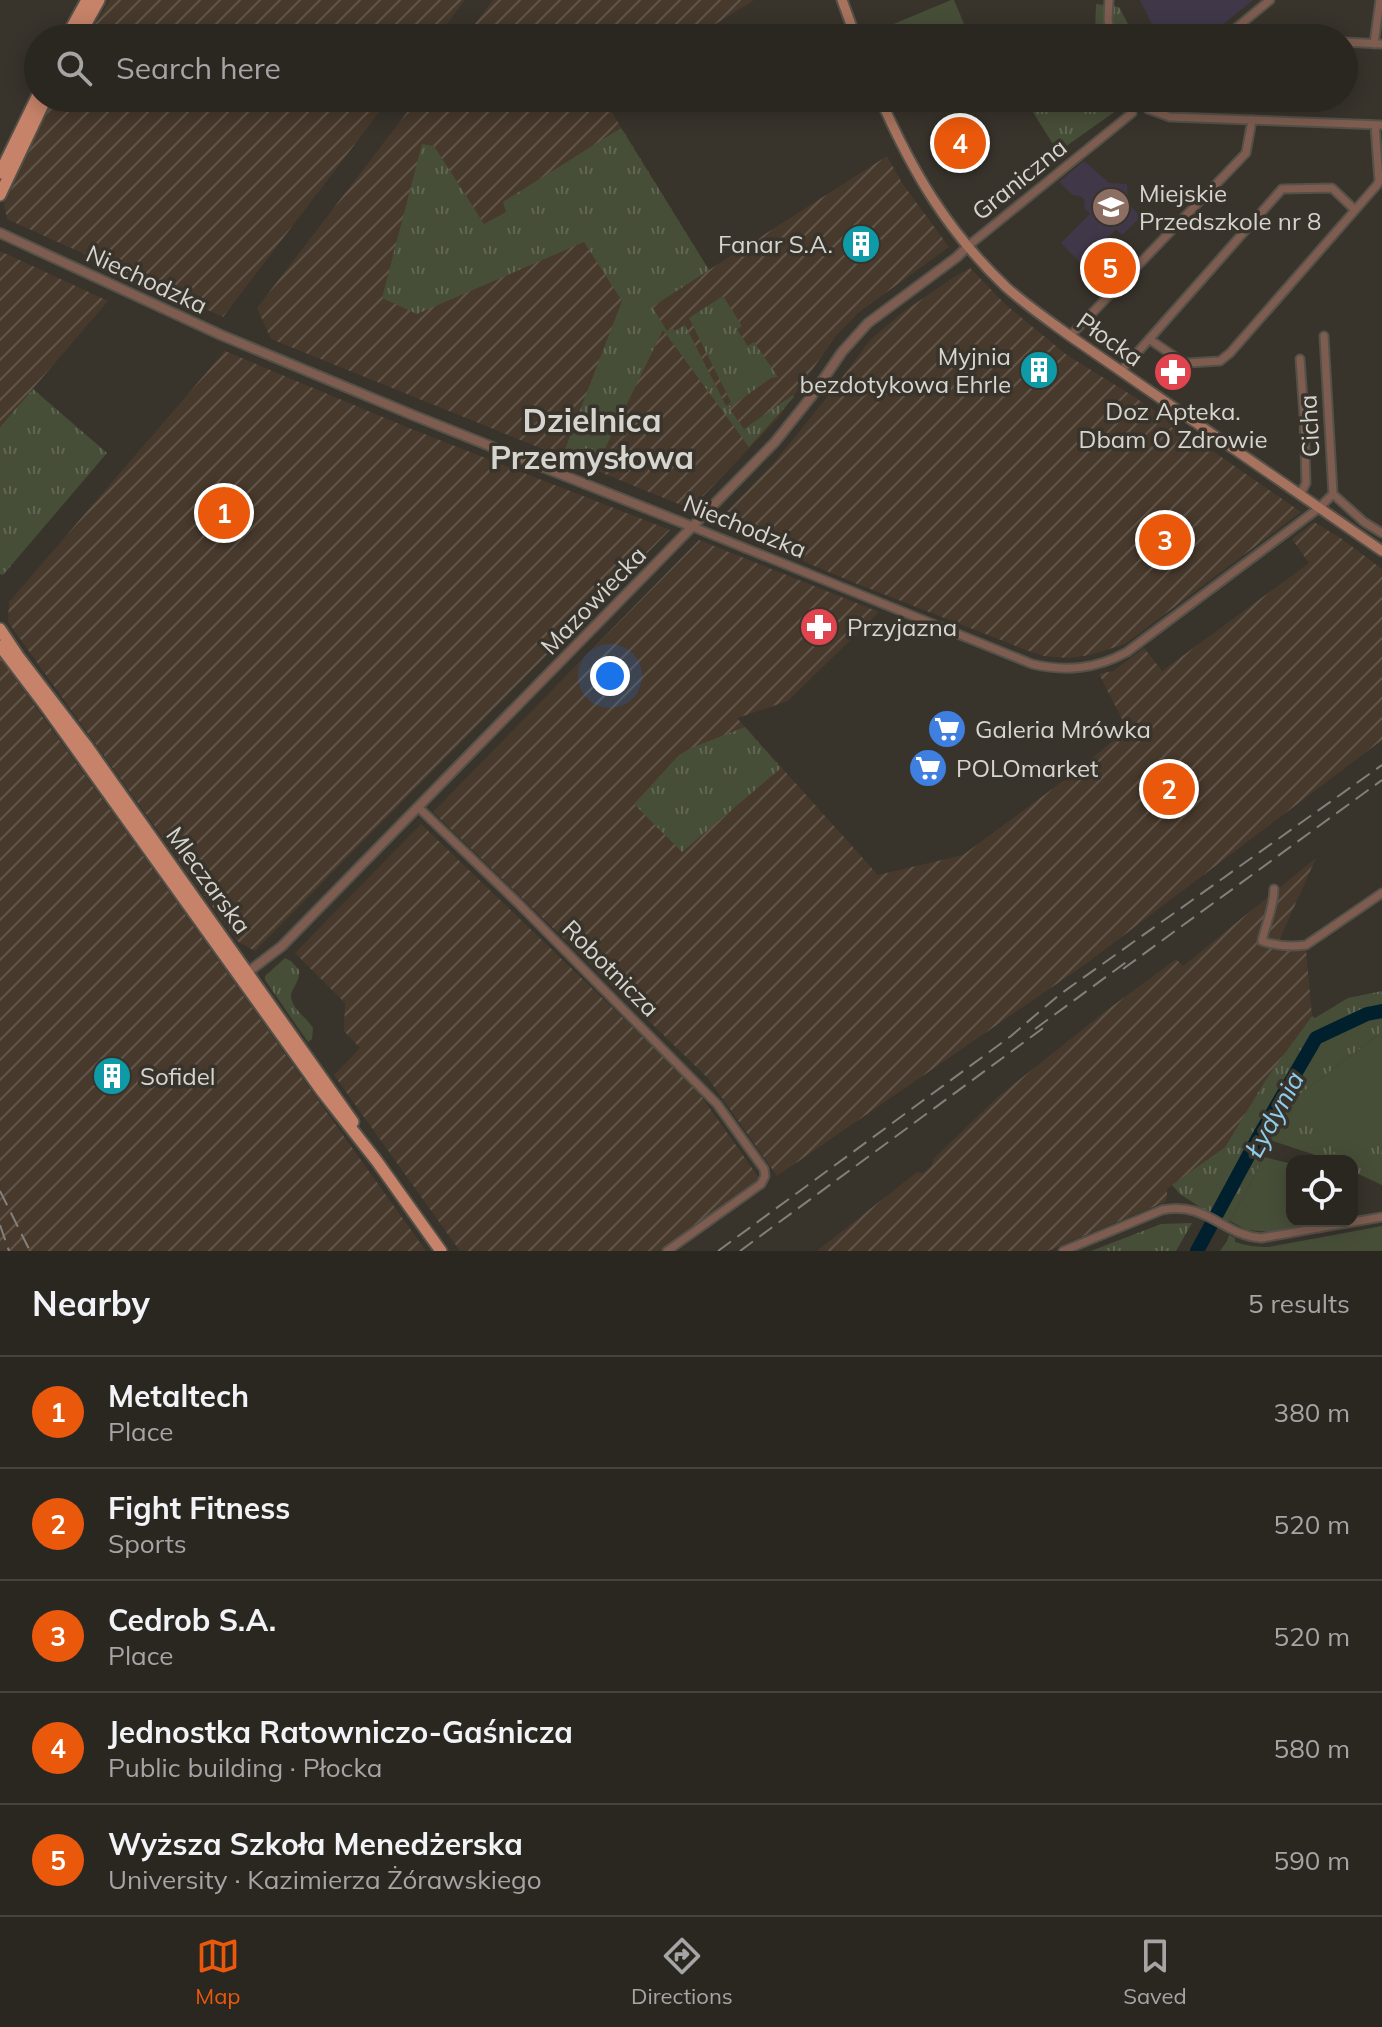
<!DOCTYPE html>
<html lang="en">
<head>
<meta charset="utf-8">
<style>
  body { margin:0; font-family:Mulish,sans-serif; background:#322f2a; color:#f1f3f6 }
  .controls { position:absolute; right:24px; bottom:24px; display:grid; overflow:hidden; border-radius:16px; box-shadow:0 4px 20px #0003 }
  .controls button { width:72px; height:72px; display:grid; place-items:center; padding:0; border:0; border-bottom:2px solid #46443f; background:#2a2721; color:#f1f3f6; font:40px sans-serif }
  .you { position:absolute; left:610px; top:676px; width:28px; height:28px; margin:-20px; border:6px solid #fff; border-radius:50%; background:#1a73e8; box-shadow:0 0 0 12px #1a73e833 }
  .badge { display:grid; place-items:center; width:52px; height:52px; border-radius:50%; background:#ea580c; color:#fff; font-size:26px; font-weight:700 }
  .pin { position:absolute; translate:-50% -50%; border:4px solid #fff; box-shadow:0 2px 8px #0006 }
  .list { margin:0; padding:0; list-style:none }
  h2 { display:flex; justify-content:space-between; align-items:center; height:104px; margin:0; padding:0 32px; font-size:34px }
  h2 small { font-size:26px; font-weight:400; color:#a5a5a5 }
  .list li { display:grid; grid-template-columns:52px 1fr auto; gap:24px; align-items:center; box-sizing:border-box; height:112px; padding:0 32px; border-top:2px solid #46443f }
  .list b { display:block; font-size:30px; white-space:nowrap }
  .list p { margin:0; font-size:26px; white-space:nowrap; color:#a5a5a5 }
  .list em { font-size:26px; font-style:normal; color:#a5a5a5 }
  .icon { flex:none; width:44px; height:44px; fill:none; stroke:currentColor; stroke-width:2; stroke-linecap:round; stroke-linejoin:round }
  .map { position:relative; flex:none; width:1382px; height:1251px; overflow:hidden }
  .search { position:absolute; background:#2a2721; box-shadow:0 4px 20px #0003; left:24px; right:24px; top:24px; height:88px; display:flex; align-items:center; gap:20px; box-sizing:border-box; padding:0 28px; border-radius:44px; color:#a5a5a5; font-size:30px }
  .sheet { height:664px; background:#2a2721 }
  nav { display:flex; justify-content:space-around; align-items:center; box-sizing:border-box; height:112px; border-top:2px solid #46443f; background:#2a2721; font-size:22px; color:#a5a5a5 }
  nav a { display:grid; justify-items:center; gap:4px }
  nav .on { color:#ea580c }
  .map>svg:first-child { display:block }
  .industrial { fill:url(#industrial-furrows) }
  .education { fill:#403849 }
  .grass { fill:url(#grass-tufts) }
  .park { fill:#474e38 }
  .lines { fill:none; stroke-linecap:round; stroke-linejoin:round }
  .river { stroke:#00202d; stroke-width:14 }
  .minor-casing { stroke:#545149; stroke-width:11 }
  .tertiary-casing { stroke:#545149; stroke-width:12 }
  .secondary-casing { stroke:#545149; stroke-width:13 }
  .primary-casing { stroke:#545149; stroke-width:15 }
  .minor { stroke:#7e5d50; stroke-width:7 }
  .tertiary { stroke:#7e5d50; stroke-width:8 }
  .secondary { stroke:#a7735e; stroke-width:9 }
  .primary { stroke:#c68369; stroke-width:11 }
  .rail { stroke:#838079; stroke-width:2; stroke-dasharray:16 8; stroke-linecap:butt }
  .labels { text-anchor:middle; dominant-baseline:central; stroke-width:7; stroke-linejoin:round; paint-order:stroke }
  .street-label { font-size:24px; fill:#d6d4cf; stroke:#38342c }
  .poi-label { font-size:24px; fill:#d6d4cf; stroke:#38342c; text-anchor:start }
  .water-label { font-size:26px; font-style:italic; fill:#8ecdec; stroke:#38342c }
  .district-label { font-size:32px; font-weight:bold; fill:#d6d4cf; stroke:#38342c }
</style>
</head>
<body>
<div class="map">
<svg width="1382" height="1251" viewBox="0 0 1382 1251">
  <defs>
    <pattern id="industrial-furrows" width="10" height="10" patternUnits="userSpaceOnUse" patternTransform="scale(2)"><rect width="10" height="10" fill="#47392c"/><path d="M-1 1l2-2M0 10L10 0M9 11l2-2" fill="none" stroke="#61554a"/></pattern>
    <pattern id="grass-tufts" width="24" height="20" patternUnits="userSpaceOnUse" patternTransform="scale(2)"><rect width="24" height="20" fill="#474e38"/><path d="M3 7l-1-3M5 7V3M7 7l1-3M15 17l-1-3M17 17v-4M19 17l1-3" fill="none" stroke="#616754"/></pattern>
  </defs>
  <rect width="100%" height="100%" fill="#38342c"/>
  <path class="industrial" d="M110 0H465L436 38H86Z
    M493 0H754L714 25 704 38H464Z
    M54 98H390L223 317 7 219 4 205Z
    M418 98H608L605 101 709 270 887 156 902 183 949 247 858 313 836 336 778 418 691 509 271 339 257 308Z
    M0 251 108 301 0 427Z
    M970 268 1006 305 1067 355 1133 396 1301 512 1125 644 1090 655 1068 658 1044 656 1026 650 855 583 715 524 773 464 829 395 870 340 903 312 954 277Z
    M225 351 409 428 670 530 255 951 237 941 8 622 9 602Z
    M1314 522 1342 539 1382 569V740L1087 963 777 1176 708 1078 433 812 699 540 879 612 788 701 737 718 878 875 963 855 1074 773 1127 729 1099 674 1113 671 1144 648 1162 671 1309 563 1292 539Z
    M0 658 149 864 426 1251H0Z
    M421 824 694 1086 764 1185 674 1251H460L334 1075 360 1048 344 1031 345 1003 295 953Z
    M1316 858 1279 941 1306 949 1312 1016 1268 1077 1225 1147 1167 1189V1197L1165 1202 1048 1251H817L917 1172 923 1173 932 1165 933 1159 999 1096 1103 1013 1176 959 1183 966Z"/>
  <path class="education" d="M1140 0H1253L1206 38H1159Z
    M1084 161 1109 183 1127 184 1128 203 1141 217 1122 235 1116 229 1106 239 1112 247 1089 271 1061 243 1090 214 1084 207 1085 200 1080 196 1073 195 1059 182Z"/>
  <path class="grass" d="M1096 4 1119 7 1128 24 1123 38H1099L1095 32Z
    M1024 98H1134L1058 152Z
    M621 128 709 270 649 309 650 310 653 308 667 331 673 328 675 331 685 325 726 406 731 402 689 318 723 296 742 326 737 330 748 346 754 342 778 377 771 378 729 408 744 429 793 395 794 397 749 447 663 330 594 471 562 457 622 301 584 242 417 314 382 298 422 144 434 146 484 224 506 212 503 202Z
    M33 389 107 453 3 575 0 574V427Z
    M745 727 781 768 682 852 634 804 679 755 691 748Z
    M285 958 291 961 299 970C301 984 287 990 292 1001 295 1011 308 1019 313 1028L312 1039 308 1042 265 980V976Z
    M1382 991V1032L1295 1098 1371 1134 1382 1149V1185L1352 1171V1161H1333L1270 1140 1264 1157 1230 1221 1224 1224 1206 1214V1211L1180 1194 1172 1185 1225 1147 1267 1078 1312 1016 1315 1018 1348 998Z
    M1192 1223 1176 1251H1091L1161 1224Z"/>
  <path class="park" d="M951 0H954L970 38H888L884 28Z
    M1382 1032V1149L1370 1134 1339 1158 1295 1098Z
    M1264 1157 1292 1164V1221H1329L1271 1232 1247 1230 1230 1221Z
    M1382 1226V1251H1220L1227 1241 1229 1235 1235 1238V1242C1247 1246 1256 1247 1269 1247Z"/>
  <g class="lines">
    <path class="river" d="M1197 1251 1259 1136 1316 1038 1367 1014 1382 1011"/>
    <defs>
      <path id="minor" d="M1109 0 1108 20 1112 38
        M981 34 1083 38
        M1224 38 1270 0
        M1344 42 1382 44
        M1374 44 1380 0
        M1145 98 1149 104 1148 109
        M1148 109 1170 117 1382 125
        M1132 113 1129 105 1133 98
        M968 246 1132 113
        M1070 336 1246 153 1252 120
        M1149 339 1181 361 1188 363 1220 361 1230 353 1377 185 1379 181 1375 125
        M1121 371 1282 189 1332 188 1355 210
        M1333 494 1364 522 1382 533
        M1300 495 1306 483 1304 415 1300 359
        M693 527 1032 664C1066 672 1096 669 1127 652L1319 508 1333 494 1324 336
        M418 807 518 903 717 1104 764 1169 765 1176 761 1184 667 1251
        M1274 889C1274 907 1266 923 1262 941 1276 946 1291 947 1306 945L1382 893
        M1063 1251 1162 1210C1207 1201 1222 1235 1261 1238L1382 1217"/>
      <path id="tertiary" d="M0 233 221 335 415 416 693 527
        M243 976 282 946 775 442 811 397 842 352 868 323 957 257 968 246"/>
      <path id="secondary" d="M842 0 856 38
        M880 98C912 171 947 231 1006 287 1026 305 1048 320 1070 336L1382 551"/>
      <path id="primary" d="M66 38 87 0
        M78 38 99 0
        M0 173 38 95
        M0 195 46 98
        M0 629 18 656 86 745 353 1122
        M0 646 47 708 321 1090 376 1160 441 1251"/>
    </defs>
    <use href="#minor" class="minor-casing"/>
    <use href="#tertiary" class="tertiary-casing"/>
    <use href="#secondary" class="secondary-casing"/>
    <use href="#primary" class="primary-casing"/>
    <use href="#minor" class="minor"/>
    <use href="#tertiary" class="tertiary"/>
    <use href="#secondary" class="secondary"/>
    <use href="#primary" class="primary"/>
    <path class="rail" d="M1123 969 1382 780
      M1035 1029 1129 960
      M0 1191 30 1251
      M0 1225 9 1251
      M718 1251 1011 1036 1059 995 1382 765
      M740 1251 1046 1026"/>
  </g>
  <defs>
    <symbol id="school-disc" viewBox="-11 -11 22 22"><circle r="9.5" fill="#8d6e63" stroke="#38342c"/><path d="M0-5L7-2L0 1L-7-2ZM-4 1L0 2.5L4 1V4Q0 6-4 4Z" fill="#fff"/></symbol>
    <symbol id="building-disc" viewBox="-11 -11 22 22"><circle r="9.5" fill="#0f9aa8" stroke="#38342c"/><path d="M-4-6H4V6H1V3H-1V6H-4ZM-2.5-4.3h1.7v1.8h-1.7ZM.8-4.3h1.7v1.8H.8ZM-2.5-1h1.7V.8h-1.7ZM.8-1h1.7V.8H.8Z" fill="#fff"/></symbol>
    <symbol id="pharmacy-disc" viewBox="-11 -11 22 22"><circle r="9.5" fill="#e0444e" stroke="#38342c"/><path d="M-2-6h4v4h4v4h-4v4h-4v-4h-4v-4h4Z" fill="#fff"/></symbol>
    <symbol id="supermarket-disc" viewBox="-11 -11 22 22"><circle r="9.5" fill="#3f7fe0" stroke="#38342c"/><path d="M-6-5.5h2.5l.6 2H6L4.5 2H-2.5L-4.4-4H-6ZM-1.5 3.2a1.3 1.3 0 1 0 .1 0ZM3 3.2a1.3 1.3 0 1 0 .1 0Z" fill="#fff"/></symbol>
  </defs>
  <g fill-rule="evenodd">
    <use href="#school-disc" x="1089" y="185" width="44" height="44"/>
    <use href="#building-disc" x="839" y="222" width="44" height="44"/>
    <use href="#building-disc" x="1017" y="348" width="44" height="44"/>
    <use href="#pharmacy-disc" x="1151" y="350" width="44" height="44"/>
    <use href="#pharmacy-disc" x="797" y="605" width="44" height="44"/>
    <use href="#supermarket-disc" x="925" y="707" width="44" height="44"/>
    <use href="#supermarket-disc" x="906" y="746" width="44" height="44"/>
    <use href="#building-disc" x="90" y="1054" width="44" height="44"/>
  </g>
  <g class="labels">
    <g class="street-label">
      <text transform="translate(1019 179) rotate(-39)">Graniczna</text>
      <text transform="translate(147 279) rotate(25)">Niechodzka</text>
      <text transform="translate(1110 339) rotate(35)">Płocka</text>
      <text transform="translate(1309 426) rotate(-93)">Cicha</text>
      <text transform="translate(745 526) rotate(22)">Niechodzka</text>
      <text transform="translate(593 600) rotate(-46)">Mazowiecka</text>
      <text transform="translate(209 880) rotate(54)">Mleczarska</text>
      <text transform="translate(611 968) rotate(45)">Robotnicza</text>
    </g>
    <g class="poi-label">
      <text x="1139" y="193">Miejskie<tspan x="1139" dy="28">Przedszkole nr 8</tspan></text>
      <text x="833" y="244" text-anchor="end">Fanar S.A.</text>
      <text x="1011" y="356" text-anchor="end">Myjnia<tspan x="1011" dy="28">bezdotykowa Ehrle</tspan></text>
      <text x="1173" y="411" text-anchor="middle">Doz Apteka.<tspan x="1173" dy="28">Dbam O Zdrowie</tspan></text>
      <text x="847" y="627">Przyjazna</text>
      <text x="975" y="729">Galeria Mrówka</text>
      <text x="956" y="768">POLOmarket</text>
      <text x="140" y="1076">Sofidel</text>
    </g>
    <g class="water-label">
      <text transform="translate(1274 1114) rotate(-61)">Łydynia</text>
    </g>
    <g class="district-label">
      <text x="592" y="420">Dzielnica<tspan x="592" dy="37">Przemysłowa</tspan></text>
    </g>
  </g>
</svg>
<div class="controls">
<button><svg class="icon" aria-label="locate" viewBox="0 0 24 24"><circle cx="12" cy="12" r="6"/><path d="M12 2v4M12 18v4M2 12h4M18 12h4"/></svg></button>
</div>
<div class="you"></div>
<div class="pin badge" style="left:224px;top:513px">1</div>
<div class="pin badge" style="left:1169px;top:789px">2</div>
<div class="pin badge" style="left:1165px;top:540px">3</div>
<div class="pin badge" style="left:960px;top:143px">4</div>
<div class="pin badge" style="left:1110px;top:268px">5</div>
<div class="search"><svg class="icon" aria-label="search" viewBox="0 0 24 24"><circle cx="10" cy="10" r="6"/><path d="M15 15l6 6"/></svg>Search here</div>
</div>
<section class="sheet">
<h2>Nearby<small>5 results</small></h2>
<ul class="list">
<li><span class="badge">1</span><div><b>Metaltech</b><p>Place</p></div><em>380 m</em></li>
<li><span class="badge">2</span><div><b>Fight Fitness</b><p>Sports</p></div><em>520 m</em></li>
<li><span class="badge">3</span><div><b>Cedrob S.A.</b><p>Place</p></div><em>520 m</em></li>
<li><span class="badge">4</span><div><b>Jednostka Ratowniczo-Gaśnicza</b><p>Public building · Płocka</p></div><em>580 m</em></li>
<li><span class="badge">5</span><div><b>Wyższa Szkoła Menedżerska</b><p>University · Kazimierza Żórawskiego</p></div><em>590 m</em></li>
</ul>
</section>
<nav>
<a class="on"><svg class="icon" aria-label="map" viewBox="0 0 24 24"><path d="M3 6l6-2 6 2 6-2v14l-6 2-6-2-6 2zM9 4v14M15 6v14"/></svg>Map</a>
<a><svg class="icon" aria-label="directions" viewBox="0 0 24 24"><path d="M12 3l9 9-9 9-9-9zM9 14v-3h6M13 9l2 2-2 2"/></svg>Directions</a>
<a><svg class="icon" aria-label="saved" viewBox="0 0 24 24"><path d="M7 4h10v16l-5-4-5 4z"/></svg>Saved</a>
</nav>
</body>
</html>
